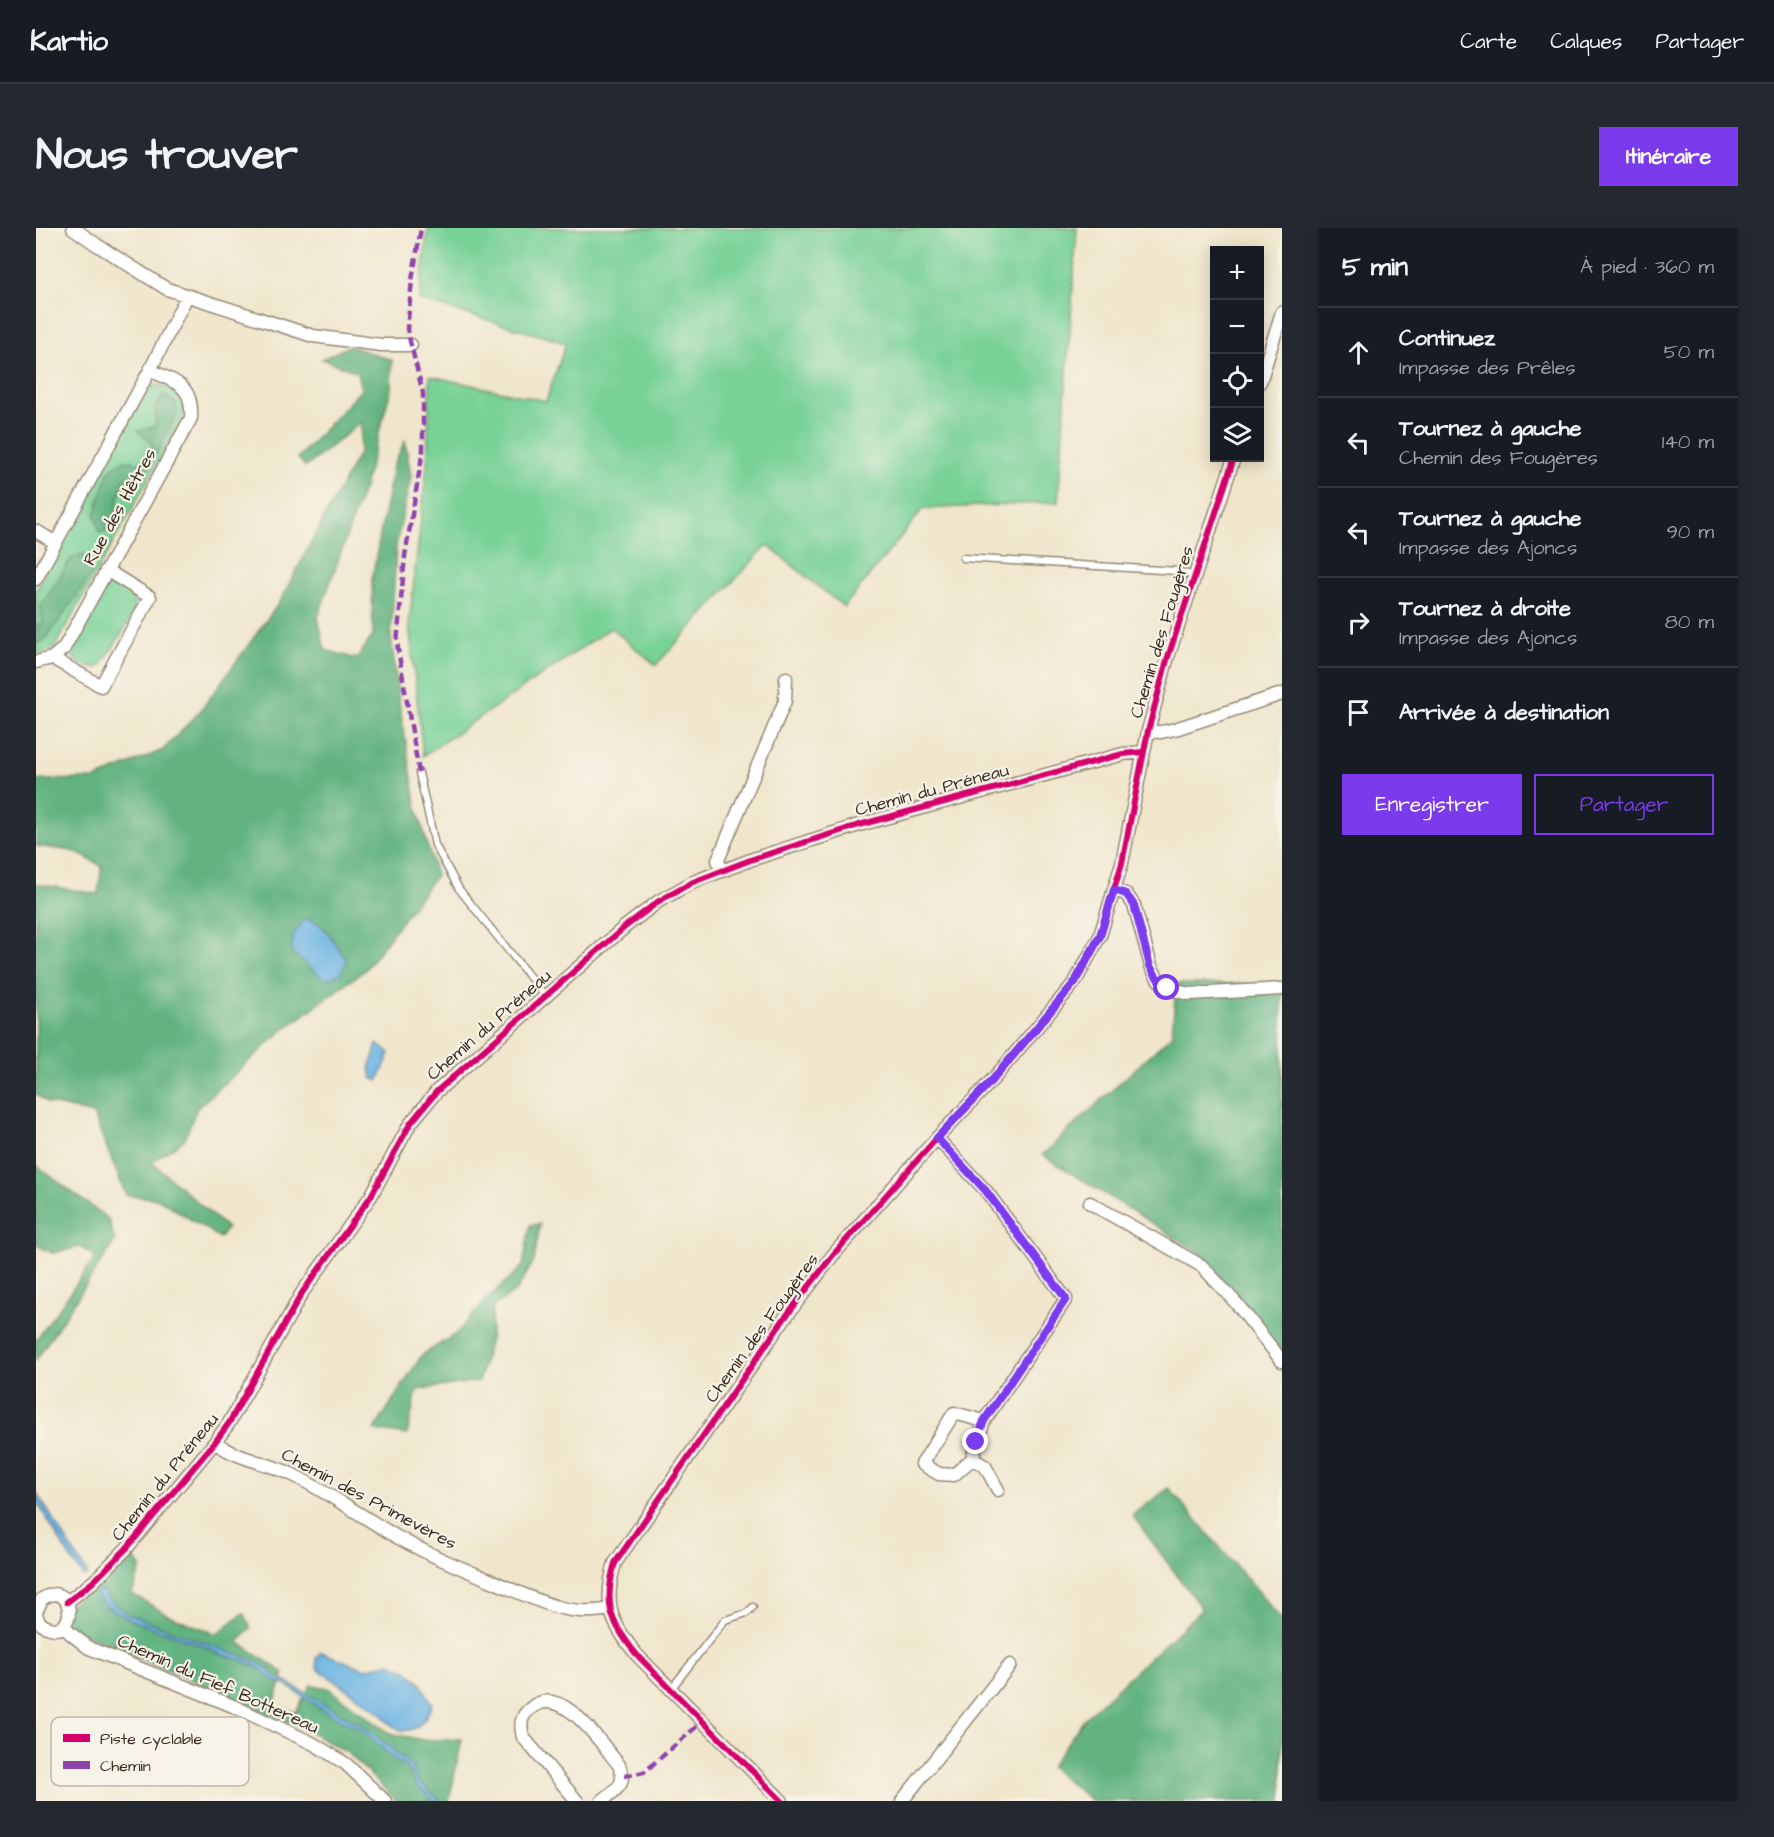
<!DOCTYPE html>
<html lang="fr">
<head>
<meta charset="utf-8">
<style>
  body { margin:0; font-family:"Architects Daughter",sans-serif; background:#242831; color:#f1f3f6 }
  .controls { position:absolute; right:18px; top:18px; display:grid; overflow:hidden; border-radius:0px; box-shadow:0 3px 15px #0003 }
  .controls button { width:54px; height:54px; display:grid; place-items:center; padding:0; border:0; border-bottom:2px solid #363941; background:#171b24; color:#f1f3f6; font:30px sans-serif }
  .stop { position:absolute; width:18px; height:18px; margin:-14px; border:4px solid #7c3aed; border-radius:50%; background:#fff }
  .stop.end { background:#7c3aed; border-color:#fff; box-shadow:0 2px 6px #0008 }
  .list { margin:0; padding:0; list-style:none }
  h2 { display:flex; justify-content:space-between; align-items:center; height:78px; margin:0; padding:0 24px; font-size:26px }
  h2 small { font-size:20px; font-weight:400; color:#9ea1a6 }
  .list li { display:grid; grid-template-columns:39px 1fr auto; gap:18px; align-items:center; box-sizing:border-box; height:90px; padding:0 24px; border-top:2px solid #363941 }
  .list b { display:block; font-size:22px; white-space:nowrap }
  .list p { margin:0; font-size:20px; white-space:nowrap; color:#9ea1a6 }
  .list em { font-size:20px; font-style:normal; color:#9ea1a6 }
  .actions { display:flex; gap:12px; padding:18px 24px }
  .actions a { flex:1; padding:14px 0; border:2px solid #7c3aed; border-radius:0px; text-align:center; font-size:21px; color:#7c3aed }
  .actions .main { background:#7c3aed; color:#fff }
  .icon { flex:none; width:33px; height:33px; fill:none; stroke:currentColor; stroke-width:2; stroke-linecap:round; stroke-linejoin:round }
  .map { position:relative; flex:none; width:1246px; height:1573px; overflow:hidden; border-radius:0px }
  header { display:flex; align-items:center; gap:36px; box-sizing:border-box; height:84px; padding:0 30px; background:#171b24; border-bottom:2px solid #363941 }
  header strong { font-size:28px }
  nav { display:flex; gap:33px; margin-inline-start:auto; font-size:21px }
  .intro { display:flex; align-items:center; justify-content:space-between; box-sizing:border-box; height:144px; padding:0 36px }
  h1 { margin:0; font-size:42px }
  .button { padding:15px 27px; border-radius:0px; background:#7c3aed; color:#fff; font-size:21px; font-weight:700 }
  main { display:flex; gap:36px; padding:0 36px }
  aside { flex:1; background:#171b24; border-radius:0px; box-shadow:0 3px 15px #0003 }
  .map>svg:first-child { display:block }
  .green { fill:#78d197; stroke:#5a7e5a; stroke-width:1.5 }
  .forest { fill:#62b380; stroke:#4e6e4f; stroke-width:1.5 }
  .water { fill:#6ab4e3; stroke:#526f80; stroke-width:1.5 }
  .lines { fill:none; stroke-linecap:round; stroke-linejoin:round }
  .lane-casing { stroke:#968875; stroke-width:9 }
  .street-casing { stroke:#968875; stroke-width:15 }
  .lane { stroke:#fff; stroke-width:6 }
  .street { stroke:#fff; stroke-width:12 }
  .quiet { stroke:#8e44ad; stroke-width:4.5; stroke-dasharray:9 4.5; stroke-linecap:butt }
  .cycleway-casing { stroke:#f7f3e8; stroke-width:10 }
  .cycleway { stroke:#d6006c; stroke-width:6 }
  .route { stroke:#7c3aed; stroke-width:8 }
  .labels { text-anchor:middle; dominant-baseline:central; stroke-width:4.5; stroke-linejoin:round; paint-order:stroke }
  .street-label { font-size:18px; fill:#3b2a1e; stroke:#f7f3e8 }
  .key { fill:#f7f3e8; stroke:#bfb7ab; stroke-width:1.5 }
  .key-label { font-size:16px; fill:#3b2a1e }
</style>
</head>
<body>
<header>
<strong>Kartio</strong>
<nav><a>Carte</a><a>Calques</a><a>Partager</a></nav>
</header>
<div class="intro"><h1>Nous trouver</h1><a class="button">Itinéraire</a></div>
<main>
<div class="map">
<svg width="1246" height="1573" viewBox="0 0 1246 1573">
  <rect width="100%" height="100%" fill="#f7f3e8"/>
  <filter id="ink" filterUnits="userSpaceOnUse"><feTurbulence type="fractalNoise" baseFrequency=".0167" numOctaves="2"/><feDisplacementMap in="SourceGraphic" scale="12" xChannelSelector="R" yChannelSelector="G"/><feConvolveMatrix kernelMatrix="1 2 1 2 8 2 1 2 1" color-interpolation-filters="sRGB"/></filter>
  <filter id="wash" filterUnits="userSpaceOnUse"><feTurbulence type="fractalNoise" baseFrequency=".008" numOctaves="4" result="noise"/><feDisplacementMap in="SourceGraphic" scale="24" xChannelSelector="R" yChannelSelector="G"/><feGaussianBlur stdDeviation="1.35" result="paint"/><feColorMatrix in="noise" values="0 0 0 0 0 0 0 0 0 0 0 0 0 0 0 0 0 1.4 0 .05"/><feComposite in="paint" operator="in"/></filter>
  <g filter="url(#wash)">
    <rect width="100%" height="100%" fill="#f0e6cc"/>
    <path class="green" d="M392 0H1041L1022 274 887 281 808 379 731 317 620 437 575 400 387 528 373 396 391 238 394 148 510 173 530 115 383 72Z
      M120 157 136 160 148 172 146 191 18 421 0 427V362L108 162Z
      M78 356C89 359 101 368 98 383 95 393 73 425 66 436L61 440 44 436 35 427 34 419 69 357Z"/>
    <path class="forest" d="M313 118 356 132 355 161 328 259 282 389 289 422 321 431 337 407 336 351 357 238 369 213 375 248 360 318 355 409 363 474 381 580 400 647 329 742 246 803 161 880 148 912 116 934 191 1000 184 1010 123 971 90 967 57 886 12 875 0 866V656L62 666 66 638 37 623 0 618V552L59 551 127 522 165 482 243 375 324 223 325 194 270 239 262 230 325 162 321 144 286 131Z
      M127 166 140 175 141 186 110 246 87 252 75 300 64 305 59 287 73 243 87 233 110 234 116 215 102 203 120 198 119 180Z
      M46 326 54 331 56 346 9 412 0 416V398L7 395 5 378 35 331Z
      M1140 756H1246V1126L1164 1025 1006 927 1136 807Z
      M0 937 72 991 79 1013 0 1132V1112L60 1029 44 1019 16 1025 0 1017Z
      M504 996 498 1033 481 1062 457 1079 454 1111 443 1153 381 1162 371 1207 338 1202 386 1127 420 1106 451 1071 487 1038 494 997Z
      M1133 1260 1246 1392V1551L1243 1554 1246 1555V1573H1056L1014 1539 1049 1490 1166 1381 1096 1287Z
      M98 1330 105 1339 96 1366 132 1387 180 1406 208 1385 215 1400 202 1414 248 1445 237 1480 260 1484 275 1457 292 1460 353 1505 387 1512 426 1511 413 1573H361L312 1525 273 1503 25 1396 22 1385Z"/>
    <path class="water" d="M268 691C289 691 300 718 311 733L304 746 289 752 255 724 258 705Z
      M341 816 354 825 342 853 336 850 334 840Z
      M0 1264 52 1346 48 1349 33 1328 0 1272Z
      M66 1362 73 1372 94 1387 219 1433 232 1440 238 1447 332 1501 375 1537 384 1555 405 1573H398L389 1565 380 1558 376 1547 369 1538 357 1530 327 1503 285 1481 250 1457 238 1453 225 1441 208 1433 181 1425 168 1418 97 1393 71 1379 60 1367 59 1364Z
      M285 1424 329 1441 353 1435 372 1443 385 1456 396 1475C388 1504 364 1513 346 1486L281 1440 280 1430Z"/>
  </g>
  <g filter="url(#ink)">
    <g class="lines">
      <defs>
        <path id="lane" d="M927 330 1142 343 1158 348
          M383 545 399 617 423 661 509 768
          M635 1461 689 1392 711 1385 717 1379"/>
        <path id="street" d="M37 0 61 17 131 61 277 108 345 117H375
          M1224 154 1246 84
          M0 303 20 315
          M0 351 114 142 151 68
          M16 430 65 458 114 369 70 342
          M0 434 16 430 28 420 155 190C157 156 140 155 114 142
          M1112 503 1125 504 1139 501 1246 466
          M685 643 682 632 749 473 750 450
          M1078 662 1090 666 1098 677 1115 738 1122 751 1131 760 1153 766 1246 761
          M901 910 950 963 1030 1071 948 1193 936 1231 918 1247 903 1246 886 1236 918 1185 948 1193
          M1054 975 1166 1038 1201 1076 1246 1133
          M179 1214C203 1233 233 1234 259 1248 294 1266 327 1289 361 1309 393 1327 427 1341 461 1355 498 1371 533 1390 574 1381
          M936 1231 949 1238 962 1262
          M31 1374 57 1354 90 1321 179 1214 193 1195 266 1065 335 968 374 896 401 863 590 698 623 673 657 654 717 631 823 597 1087 526 1107 524
          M0 1384 6 1371C39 1349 43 1412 11 1399 4 1397 1 1392 0 1385
          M27 1398 34 1405 53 1420 197 1478 278 1516 310 1536 349 1573
          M541 1573 487 1509C484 1497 484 1488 495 1480 526 1454 565 1516 583 1537 592 1557 580 1561 566 1573
          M746 1573 601 1427C574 1394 567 1376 579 1335L748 1091 797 1027 901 910 959 849 1039 754 1064 708 1086 635 1112 503 1131 432 1198 230
          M866 1573 974 1437"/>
      </defs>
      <use href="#lane" class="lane-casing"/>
      <use href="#street" class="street-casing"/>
      <use href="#lane" class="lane"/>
      <use href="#street" class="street"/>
      <path class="quiet" d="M383 545 361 415 369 328 387 222V165L371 101 376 52 385 0
        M588 1548 608 1544 667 1493"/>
      <defs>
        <path id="cycleway" d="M31 1374 57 1354 90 1321 179 1214 193 1195 266 1065 335 968 374 896 401 863 590 698 623 673 657 654 717 631 823 597 1087 526 1107 524
          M746 1573 601 1427C574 1394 567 1376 579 1335L748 1091 797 1027 901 910 959 849 1039 754 1064 708 1086 635 1112 503 1131 432 1198 230"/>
      </defs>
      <use href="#cycleway" class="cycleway-casing"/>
      <use href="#cycleway" class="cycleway"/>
    </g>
  </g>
  <g class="lines" filter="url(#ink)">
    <path class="route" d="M940 1214 948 1193 1030 1071 950 963 901 910 959 849 1039 754 1064 708 1078 662 1090 666 1098 677 1114 738 1122 751 1131 760"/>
  </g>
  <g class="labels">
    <g class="street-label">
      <text transform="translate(84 279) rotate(-61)">Rue des Hêtres</text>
      <text transform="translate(1126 404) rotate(-73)">Chemin des Fougères</text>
      <text transform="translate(896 562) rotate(-15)">Chemin du Préneau</text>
      <text transform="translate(453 797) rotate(-41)">Chemin du Préneau</text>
      <text transform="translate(726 1100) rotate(-54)">Chemin des Fougères</text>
      <text transform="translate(129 1249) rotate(-51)">Chemin du Préneau</text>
      <text transform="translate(333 1271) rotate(28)">Chemin des Primevères</text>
      <text transform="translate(182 1456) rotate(24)">Chemin du Fief Bottereau</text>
    </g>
  </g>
  <rect x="15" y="1489" width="198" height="69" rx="9" class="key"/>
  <rect x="27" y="1506" width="27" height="8" fill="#d6006c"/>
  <rect x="27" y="1533" width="27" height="8" fill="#8e44ad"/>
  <g class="key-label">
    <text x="64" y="1516">Piste cyclable</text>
    <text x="64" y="1543">Chemin</text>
  </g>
</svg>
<div class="controls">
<button>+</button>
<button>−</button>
<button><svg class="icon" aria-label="locate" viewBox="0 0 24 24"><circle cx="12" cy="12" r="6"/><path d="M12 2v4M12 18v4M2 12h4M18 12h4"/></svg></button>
<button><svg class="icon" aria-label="layers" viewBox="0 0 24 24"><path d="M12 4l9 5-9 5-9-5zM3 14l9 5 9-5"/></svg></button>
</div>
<div class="stop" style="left:1131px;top:760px"></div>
<div class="stop end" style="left:940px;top:1214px"></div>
</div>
<aside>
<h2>5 min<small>À pied · 360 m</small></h2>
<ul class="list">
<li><svg class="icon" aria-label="ahead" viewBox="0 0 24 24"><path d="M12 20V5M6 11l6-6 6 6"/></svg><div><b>Continuez</b><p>Impasse des Prêles</p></div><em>50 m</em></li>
<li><svg class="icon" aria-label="left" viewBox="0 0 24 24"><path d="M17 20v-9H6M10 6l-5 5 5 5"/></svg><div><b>Tournez à gauche</b><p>Chemin des Fougères</p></div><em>140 m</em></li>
<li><svg class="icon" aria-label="left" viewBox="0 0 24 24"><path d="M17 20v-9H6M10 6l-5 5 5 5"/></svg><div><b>Tournez à gauche</b><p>Impasse des Ajoncs</p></div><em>90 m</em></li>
<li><svg class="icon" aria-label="right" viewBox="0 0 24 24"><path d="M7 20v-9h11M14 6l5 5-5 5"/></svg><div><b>Tournez à droite</b><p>Impasse des Ajoncs</p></div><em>80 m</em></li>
<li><svg class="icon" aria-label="arrive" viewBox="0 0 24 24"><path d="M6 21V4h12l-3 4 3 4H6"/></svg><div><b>Arrivée à destination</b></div></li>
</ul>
<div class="actions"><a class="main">Enregistrer</a><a>Partager</a></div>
</aside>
</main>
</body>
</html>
